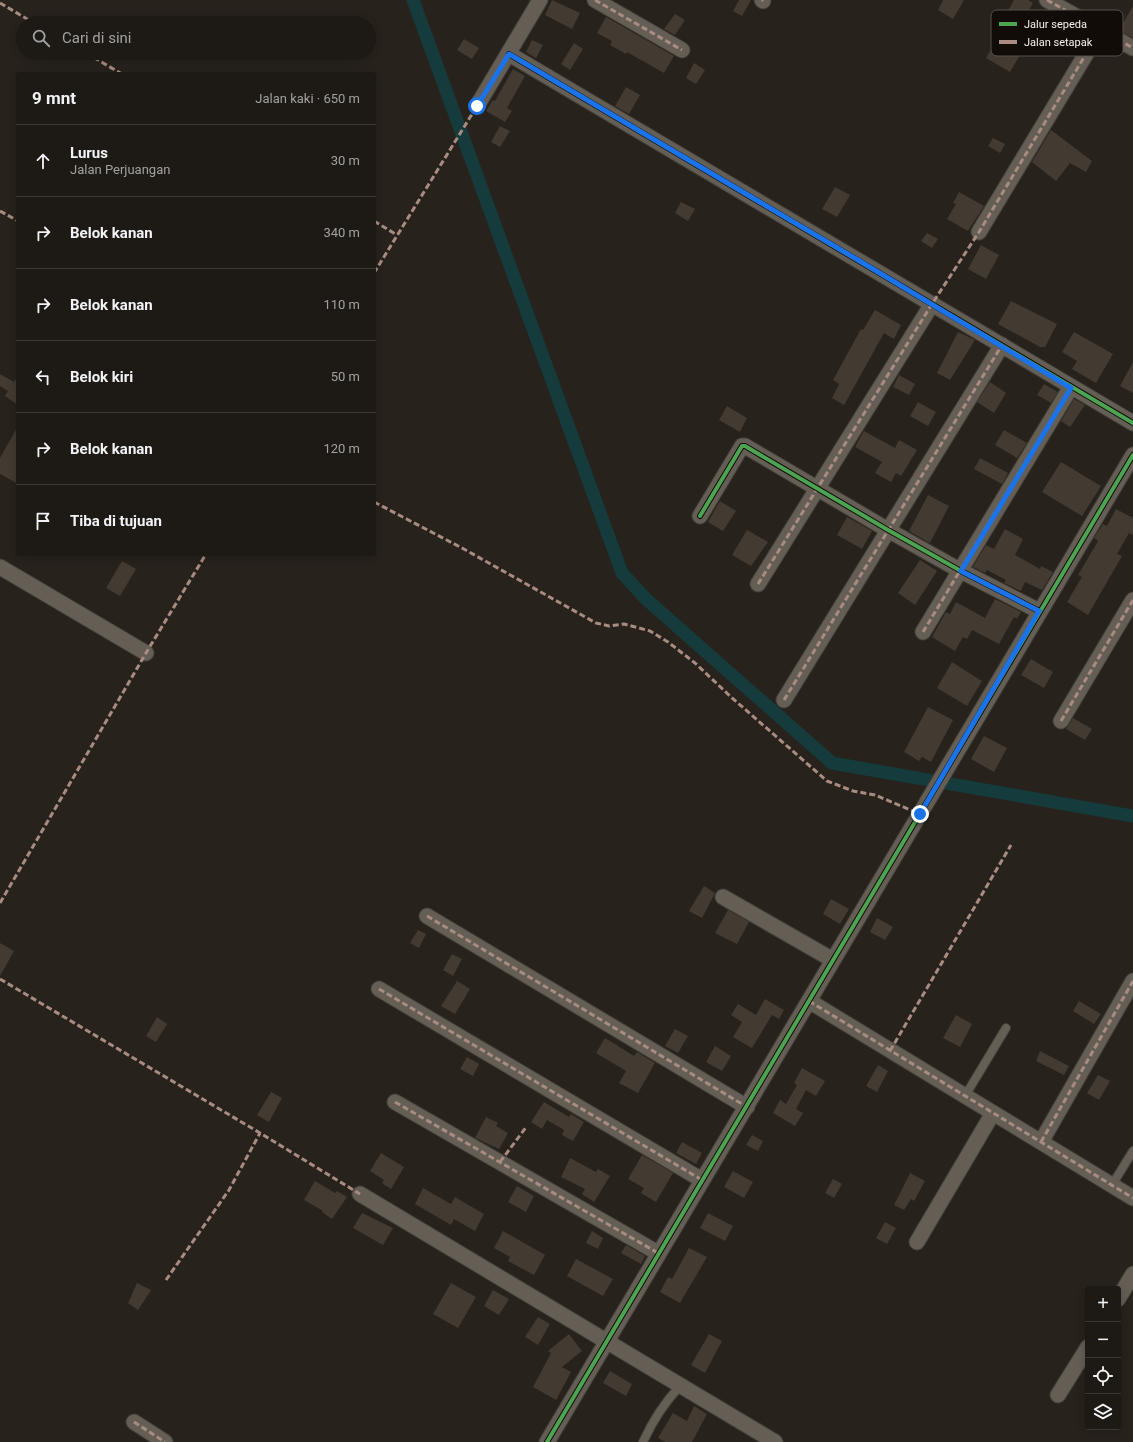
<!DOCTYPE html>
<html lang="id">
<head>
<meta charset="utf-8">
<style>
  body { margin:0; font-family:Roboto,sans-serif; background:#25231e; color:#f1f3f6 }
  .controls { position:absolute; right:12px; bottom:12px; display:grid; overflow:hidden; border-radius:4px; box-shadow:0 2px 10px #0003 }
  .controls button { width:36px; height:36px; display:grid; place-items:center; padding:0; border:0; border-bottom:1px solid #3b3834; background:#1d1a15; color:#f1f3f6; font:20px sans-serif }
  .stop { position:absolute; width:12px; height:12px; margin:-9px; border:3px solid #1a73e8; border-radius:50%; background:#fff }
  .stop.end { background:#1a73e8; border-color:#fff; box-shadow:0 1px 4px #0008 }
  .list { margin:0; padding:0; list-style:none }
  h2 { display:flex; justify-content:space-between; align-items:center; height:52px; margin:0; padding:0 16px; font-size:17px }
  h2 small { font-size:13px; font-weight:400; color:#a0a1a0 }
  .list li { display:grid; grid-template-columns:26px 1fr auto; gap:12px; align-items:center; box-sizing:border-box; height:72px; padding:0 16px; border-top:1px solid #3b3834 }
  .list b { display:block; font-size:15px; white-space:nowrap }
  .list p { margin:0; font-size:13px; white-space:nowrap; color:#a0a1a0 }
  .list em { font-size:13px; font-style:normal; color:#a0a1a0 }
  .icon { flex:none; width:22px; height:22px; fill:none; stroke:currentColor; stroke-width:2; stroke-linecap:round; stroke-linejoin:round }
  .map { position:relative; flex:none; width:1133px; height:1442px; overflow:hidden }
  .search { position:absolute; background:#1d1a15; box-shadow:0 2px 10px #0003; left:16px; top:16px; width:360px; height:44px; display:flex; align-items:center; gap:10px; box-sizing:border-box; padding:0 14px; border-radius:22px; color:#a0a1a0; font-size:15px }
  .panel { position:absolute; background:#1d1a15; box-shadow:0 2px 10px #0003; left:16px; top:72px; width:360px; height:484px; border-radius:4px }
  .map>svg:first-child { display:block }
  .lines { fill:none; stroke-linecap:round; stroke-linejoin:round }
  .canal { stroke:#153b3c; stroke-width:13 }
  .building { fill:#433b31 }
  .lane-casing { stroke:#433f3a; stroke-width:10 }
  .street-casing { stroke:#433f3a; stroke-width:17 }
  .lane { stroke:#645e54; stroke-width:8 }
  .street { stroke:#645e54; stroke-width:15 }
  .quiet { stroke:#a88b81; stroke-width:3; stroke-dasharray:6 3; stroke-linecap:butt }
  .cycleway-casing { stroke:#110c08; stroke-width:6 }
  .cycleway { stroke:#4ca352; stroke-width:4 }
  .route { stroke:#1a73e8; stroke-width:5 }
  .key { fill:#110c08; stroke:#56504c; stroke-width:1 }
  .key-label { font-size:11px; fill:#f8f0e9 }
</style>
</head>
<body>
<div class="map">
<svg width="1133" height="1442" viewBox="0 0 1133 1442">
  <rect width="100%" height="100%" fill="#27221c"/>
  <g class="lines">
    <path class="canal" d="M413 0 622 573 646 599 832 763 1133 816"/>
  </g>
  <path class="building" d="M552 0 580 13 572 29 545 15Z
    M739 0H751L742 16 733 11Z
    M943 0H964L953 19 938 10Z
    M1014 0H1028L1033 3 1020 26 1005 16Z
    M1133 6V38L1119 30Z
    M675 14 685 20 675 35 664 29Z
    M606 17 674 56 664 73 627 52 626 54 610 45 612 41 597 33Z
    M464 39 479 48 472 59 457 50Z
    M532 40 543 45 536 58 526 52Z
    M996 41 1020 55 1010 72 986 58Z
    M574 43 583 49 570 70 561 64Z
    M694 63 705 70 696 84 686 78Z
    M513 69 525 76 507 108 512 111 505 122 486 111 493 100 495 101Z
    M626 87 640 95 629 114 615 106Z
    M500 126 510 131 500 147 491 142Z
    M1051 130 1092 161 1086 172 1070 163 1056 181 1032 162Z
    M993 138 1005 144 1000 153 988 146Z
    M835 187 850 195 837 217 822 209Z
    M959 192 984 206 968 231 947 219 956 204 953 203Z
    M681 202 695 209 688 221 675 213Z
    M927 233 938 239 932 248 921 241Z
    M981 245 999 255 986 279 968 269Z
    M1011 301 1057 324 1045 347H1040L998 324Z
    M875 310 901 325 894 339 884 333 844 405 832 398 839 384 833 380 861 329 863 330Z
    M958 332 975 340 950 380 937 373Z
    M1074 332 1113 354 1096 383 1072 369 1077 361 1062 352Z
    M1133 362V393L1120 386Z
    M0 374 14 382 18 376V405L5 396 8 391 0 386Z
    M899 375 915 384 909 395 893 387Z
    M990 382 1006 393 994 413 977 402Z
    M1044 384 1058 392 1051 403 1037 395Z
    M1074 399 1085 405 1070 427 1061 421Z
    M918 402 936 412 928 426 910 416Z
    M727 406 747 418 740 432 719 420Z
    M18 426V484L0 474V458Z
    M1004 430 1027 443 1017 458 995 445Z
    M864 431 895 448 899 440 917 450 901 476 896 473 891 482 875 473 882 462 855 447Z
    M980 458 1008 473 1002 484 974 469Z
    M1061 462 1101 486 1082 516 1042 492Z
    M928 495 949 506 930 543 909 531Z
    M720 501 736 511 723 531 708 522Z
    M1116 509 1133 518V535L1129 533 1117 554 1122 556 1088 615 1067 602 1082 577 1078 575 1098 541 1094 538 1103 524 1107 526Z
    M847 517 872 531 862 549 837 535Z
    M1005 529 1023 539 1015 555 1040 569 1041 566 1053 572 1042 590 1025 582 1021 591 1004 583 1006 580 987 570 985 573 973 567 986 545 994 549Z
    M747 530 768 542 751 566 732 555Z
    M920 560 937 571 915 605 898 593Z
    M122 561 136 569 120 596 106 588Z
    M995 599 1021 612 1017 619 1014 617 999 644 972 630 967 639 963 637 955 651 932 637 946 612 950 614 956 602 985 618Z
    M1031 659 1053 672 1044 688 1021 675Z
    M952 662 982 681 967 706 937 688Z
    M928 707 953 720 931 762 922 757 919 761 904 752Z
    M1073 718 1092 729 1085 740 1066 729Z
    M984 736 1007 748 994 772 971 759Z
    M704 886 715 893 702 918 689 911Z
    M831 899 849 909 840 924 823 914Z
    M728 910 749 922 737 944 715 933Z
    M877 918 893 927 885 940 870 932Z
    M418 930 426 934 419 948 410 943Z
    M0 943 14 951 0 976Z
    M452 954 462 959 453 976 443 970Z
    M457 981 470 989 455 1014 441 1006Z
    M765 999 784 1010 779 1019 772 1015 752 1048 733 1037 742 1022 731 1015 738 1004 756 1015Z
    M1079 1001 1101 1014 1094 1024 1073 1011Z
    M956 1015 972 1024 960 1047 943 1038Z
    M157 1017 167 1024 156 1042 146 1036Z
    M675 1029 688 1036 678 1053 665 1046Z
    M605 1038 634 1056 637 1052 655 1063 638 1093 619 1083 626 1071 596 1053Z
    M715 1046 731 1056 722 1071 706 1062Z
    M1040 1051 1069 1066 1064 1075 1036 1061Z
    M467 1057 479 1064 473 1076 460 1069Z
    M878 1065 888 1071 877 1092 866 1086Z
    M802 1068 825 1081 816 1096 806 1090 796 1109 803 1113 795 1126 773 1113 780 1100 786 1104 797 1085 794 1083Z
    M1098 1075 1110 1081 1099 1100 1087 1093Z
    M271 1092 282 1098 269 1122 257 1115Z
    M544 1102 569 1117 571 1114 584 1122 573 1141 562 1135 564 1130 547 1120 542 1129 531 1122Z
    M486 1117 498 1123 496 1126 508 1133 499 1149 475 1138Z
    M752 1135 763 1141 758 1151 746 1145Z
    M682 1142 702 1153 696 1164 676 1153Z
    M381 1153 404 1167 391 1189 382 1183 384 1180 370 1171Z
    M642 1155 673 1173 656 1202 641 1193 644 1188 628 1179Z
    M570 1158 596 1172 598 1169 610 1176 594 1202 582 1194 585 1189 561 1177Z
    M733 1171 753 1182 744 1198 724 1187Z
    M910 1173 925 1181 914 1201 911 1199 904 1210 894 1205Z
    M833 1179 842 1184 834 1198 825 1193Z
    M315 1181 335 1193 337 1191 347 1197 332 1219 322 1212 323 1211 304 1200Z
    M517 1186 534 1196 526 1212 508 1202Z
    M423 1188 451 1204 455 1197 484 1214 475 1231 454 1219 451 1225 415 1204Z
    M362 1213 393 1228 383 1245 353 1228Z
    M708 1213 733 1226 725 1241 700 1228Z
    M885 1222 896 1228 887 1244 876 1238Z
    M503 1231 545 1255 534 1275 508 1261 510 1257 494 1248Z
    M592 1231 603 1238 598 1249 586 1243Z
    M626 1245 645 1256 641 1264 621 1253Z
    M689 1248 707 1257 680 1303 660 1292 668 1277 672 1279Z
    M576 1259 613 1279 603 1296 567 1276Z
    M137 1283 151 1290 138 1310 128 1303Z
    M451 1283 476 1297 458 1328 433 1314Z
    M493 1290 509 1299 499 1315 484 1306Z
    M538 1317 550 1324 538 1345 525 1337Z
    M569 1334 582 1351 562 1367 571 1372 556 1400 533 1387 551 1353 548 1351Z
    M709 1334 722 1341 705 1373 691 1365Z
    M610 1371 632 1384 626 1396 603 1383Z
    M694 1406 707 1414 692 1442H666L658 1438 673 1413 687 1421Z"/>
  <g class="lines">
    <defs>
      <path id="lane" d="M965 1096 1006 1028
        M1112 1185 1133 1151
        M643 1442C653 1420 664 1403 680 1386"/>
      <path id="street" d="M595 0 682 50
        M762 0 763 1
        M1047 0 1133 48
        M509 54 1133 423
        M477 106 540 0
        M979 232 1101 29
        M700 516 742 446H745L888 530 961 571 1039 611
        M0 567 146 653
        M758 584 932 304
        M923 632 1071 387
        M784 700 1002 345
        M1061 721 1133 600
        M723 897 833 960
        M427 916 747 1107
        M379 989 702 1180
        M809 1001 1133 1198
        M395 1102 658 1253
        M1041 1142 1133 981
        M360 1194 775 1442
        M917 1242 993 1113
        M1118 1299 1133 1274
        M1058 1395 1088 1347
        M134 1422 165 1442
        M547 1442 1133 455"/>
    </defs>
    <use href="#lane" class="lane-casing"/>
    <use href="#street" class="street-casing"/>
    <use href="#lane" class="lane"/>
    <use href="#street" class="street"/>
    <path class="quiet" d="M595 0 682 50
      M762 0 763 1
      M1047 0 1133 48
      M0 3 34 23
      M86 53 122 74
      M0 211 18 221
      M374 221 397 235
      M374 273 477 106
      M374 502 462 548 596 623 609 626 624 624 650 631 668 642 695 663 731 697 827 781 853 791 875 795 920 814
      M758 584 932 304 979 232 1101 29
      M923 632 1071 387
      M784 700 1002 345
      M1061 721 1133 600
      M0 903 146 653 206 554
      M427 916 747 1107
      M0 979 260 1133 360 1194
      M379 989 702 1180
      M809 1001 1133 1198
      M890 1051 1011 845
      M395 1102 658 1253
      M1041 1142 1133 981
      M500 1162 527 1126
      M166 1280 229 1190 260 1133
      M134 1422 165 1442"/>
    <defs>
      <path id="cycleway" d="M509 54 1133 423
        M700 516 742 446H745L888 530 961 571 1039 611
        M547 1442 1133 455"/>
    </defs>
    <use href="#cycleway" class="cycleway-casing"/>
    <use href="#cycleway" class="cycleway"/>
  </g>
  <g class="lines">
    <path class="route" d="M477 106 509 54 858 260 1071 388 961 571 1039 611 920 814"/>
  </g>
  <rect x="991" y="10" width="132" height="46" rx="6" class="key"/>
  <rect x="999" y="22" width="18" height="4" fill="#4ca352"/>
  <rect x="999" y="40" width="18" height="4" fill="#a88b81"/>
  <g class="key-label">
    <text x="1024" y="28">Jalur sepeda</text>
    <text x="1024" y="46">Jalan setapak</text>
  </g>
</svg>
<div class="controls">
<button>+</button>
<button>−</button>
<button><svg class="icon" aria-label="locate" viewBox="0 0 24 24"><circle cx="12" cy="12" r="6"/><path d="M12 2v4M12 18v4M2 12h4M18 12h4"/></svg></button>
<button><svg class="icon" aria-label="layers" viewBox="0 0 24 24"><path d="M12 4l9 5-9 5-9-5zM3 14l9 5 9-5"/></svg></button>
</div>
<div class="stop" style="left:477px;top:106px"></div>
<div class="stop end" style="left:920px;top:814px"></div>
<div class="search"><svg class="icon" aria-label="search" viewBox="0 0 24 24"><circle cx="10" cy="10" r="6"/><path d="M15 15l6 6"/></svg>Cari di sini</div>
<section class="panel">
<h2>9 mnt<small>Jalan kaki · 650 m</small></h2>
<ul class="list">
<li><svg class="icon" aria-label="ahead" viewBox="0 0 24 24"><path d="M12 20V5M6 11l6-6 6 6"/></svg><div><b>Lurus</b><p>Jalan Perjuangan</p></div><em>30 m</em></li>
<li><svg class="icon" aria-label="right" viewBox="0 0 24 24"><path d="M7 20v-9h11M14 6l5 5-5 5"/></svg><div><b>Belok kanan</b></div><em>340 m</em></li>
<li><svg class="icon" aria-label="right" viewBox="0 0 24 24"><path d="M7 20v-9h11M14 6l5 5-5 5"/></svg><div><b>Belok kanan</b></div><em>110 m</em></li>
<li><svg class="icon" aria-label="left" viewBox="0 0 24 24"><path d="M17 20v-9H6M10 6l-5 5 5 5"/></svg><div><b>Belok kiri</b></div><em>50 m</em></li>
<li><svg class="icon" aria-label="right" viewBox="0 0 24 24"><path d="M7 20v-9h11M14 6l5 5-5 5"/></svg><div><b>Belok kanan</b></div><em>120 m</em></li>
<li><svg class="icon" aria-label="arrive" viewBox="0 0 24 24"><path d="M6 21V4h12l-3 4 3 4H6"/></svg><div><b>Tiba di tujuan</b></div></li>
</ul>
</section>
</div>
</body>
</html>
